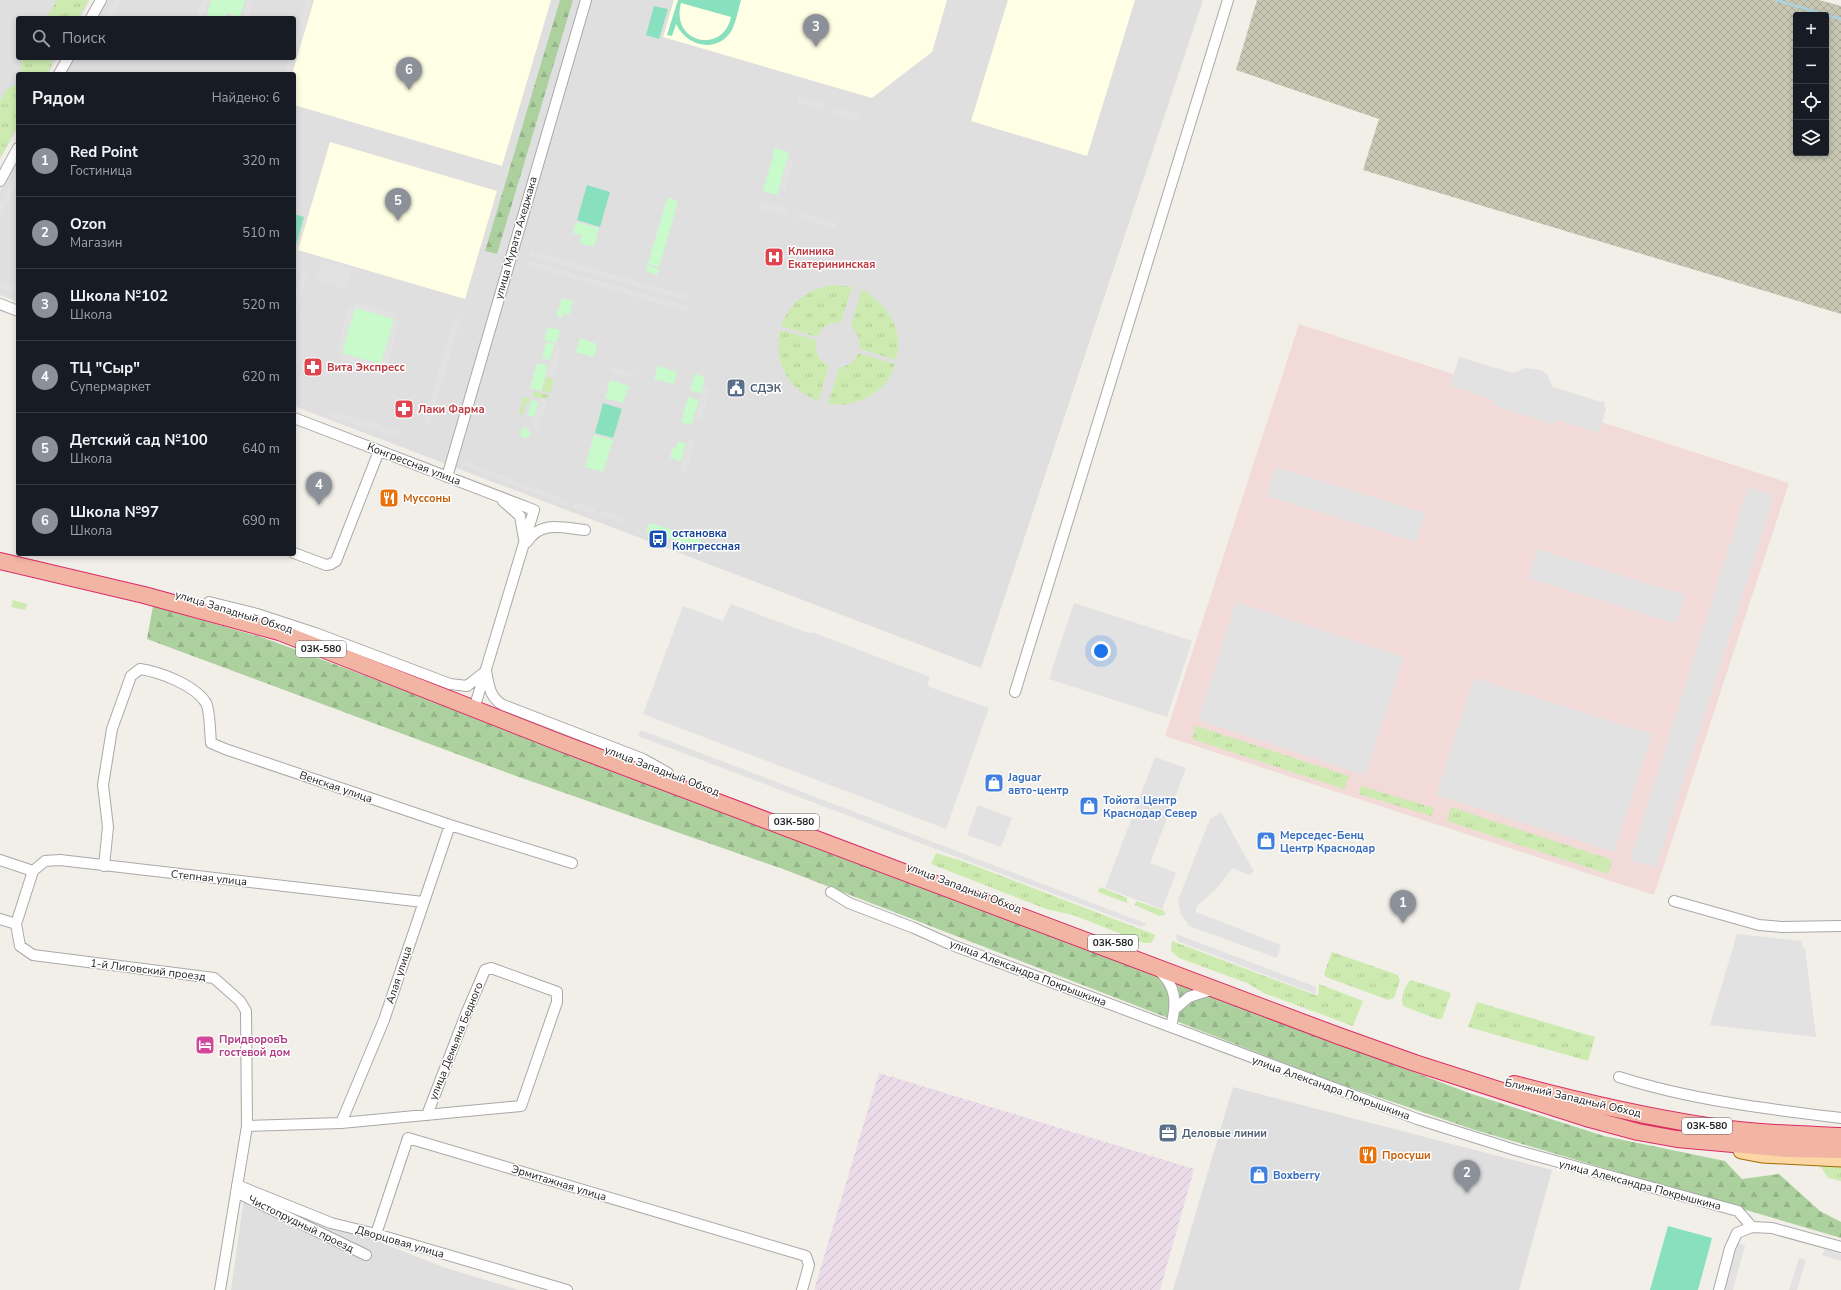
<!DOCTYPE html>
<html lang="ru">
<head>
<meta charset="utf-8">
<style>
  body { margin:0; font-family:"Nunito Sans",sans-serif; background:#20242c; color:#f1f3f6 }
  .controls { position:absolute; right:12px; top:12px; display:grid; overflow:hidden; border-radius:4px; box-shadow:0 2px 6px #0003 }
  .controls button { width:36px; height:36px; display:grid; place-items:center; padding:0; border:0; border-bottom:1px solid #363941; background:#171b24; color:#f1f3f6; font:20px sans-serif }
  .you { position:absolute; left:1101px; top:651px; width:14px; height:14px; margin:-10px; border:3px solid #fff; border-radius:50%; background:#1a73e8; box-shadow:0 0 0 6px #1a73e833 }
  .badge { display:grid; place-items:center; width:26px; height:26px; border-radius:50%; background:#8c9099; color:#fff; font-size:13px; font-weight:700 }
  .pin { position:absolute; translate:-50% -33px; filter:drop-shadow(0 1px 2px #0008) }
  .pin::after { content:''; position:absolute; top:21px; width:14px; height:12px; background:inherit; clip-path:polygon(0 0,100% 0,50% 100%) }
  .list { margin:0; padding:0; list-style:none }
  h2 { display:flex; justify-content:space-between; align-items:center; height:52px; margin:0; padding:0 16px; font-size:17px }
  h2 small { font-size:13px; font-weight:400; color:#9ea1a6 }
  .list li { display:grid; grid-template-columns:26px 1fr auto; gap:12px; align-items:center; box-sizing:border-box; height:72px; padding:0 16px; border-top:1px solid #363941 }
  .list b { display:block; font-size:15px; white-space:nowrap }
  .list p { margin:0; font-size:13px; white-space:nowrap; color:#9ea1a6 }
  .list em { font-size:13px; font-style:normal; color:#9ea1a6 }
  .icon { flex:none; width:22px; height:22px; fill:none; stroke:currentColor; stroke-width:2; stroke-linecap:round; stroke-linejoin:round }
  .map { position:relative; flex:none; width:1841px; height:1290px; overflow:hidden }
  .search { position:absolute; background:#171b24; box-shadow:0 2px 6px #0003; left:16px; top:16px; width:280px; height:44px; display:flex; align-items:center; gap:10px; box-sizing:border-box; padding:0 14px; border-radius:4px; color:#9ea1a6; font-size:15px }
  .panel { position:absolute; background:#171b24; box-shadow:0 2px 6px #0003; left:16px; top:72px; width:280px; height:484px; border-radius:4px }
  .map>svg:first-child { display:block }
  .residential { fill:#e0dfdf }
  .commercial { fill:#f2dad9 }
  .industrial { fill:url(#industrial-furrows) }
  .education { fill:#ffffe5 }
  .construction { fill:url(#construction-cross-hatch); fill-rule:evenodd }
  .grass { fill:url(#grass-tufts) }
  .forest { fill:url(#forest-firs) }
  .park { fill:#c8facc }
  .pitch { fill:#88e0be; fill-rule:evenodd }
  .parking { fill:#e2e2e2; fill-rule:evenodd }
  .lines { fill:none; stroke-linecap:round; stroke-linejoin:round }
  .stream { stroke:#aad3df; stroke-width:2.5 }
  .minor-casing { stroke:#a9a9a9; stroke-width:12 }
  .primary-casing { stroke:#a06b00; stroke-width:17 }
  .trunk-casing { stroke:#dc2a67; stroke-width:18 }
  .minor { stroke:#fff; stroke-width:10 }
  .primary { stroke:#fcd6a4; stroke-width:15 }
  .trunk { stroke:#f2b4a3; stroke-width:16 }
  .labels { text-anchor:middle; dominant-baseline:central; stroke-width:3; stroke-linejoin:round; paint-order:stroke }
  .shield { fill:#fff; stroke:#646464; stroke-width:1 }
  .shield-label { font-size:10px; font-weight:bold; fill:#222 }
  .street-label { font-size:11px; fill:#222; stroke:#fff }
  .health-label { font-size:11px; font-weight:bold; fill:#be3a42; stroke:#fff; text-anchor:start }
  .service-label { font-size:11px; font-weight:bold; fill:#4e5e75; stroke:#fff; text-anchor:start }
  .food-label { font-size:11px; font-weight:bold; fill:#c56008; stroke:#fff; text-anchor:start }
  .transit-label { font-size:11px; font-weight:bold; fill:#164399; stroke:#fff; text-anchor:start }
  .shop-label { font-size:11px; font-weight:bold; fill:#366cbe; stroke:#fff; text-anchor:start }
  .hotel-label { font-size:11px; font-weight:bold; fill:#b23c85; stroke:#fff; text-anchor:start }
</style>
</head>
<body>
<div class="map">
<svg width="1841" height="1290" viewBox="0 0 1841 1290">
  <defs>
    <pattern id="industrial-furrows" width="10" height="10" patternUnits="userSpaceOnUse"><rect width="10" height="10" fill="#ebdbe8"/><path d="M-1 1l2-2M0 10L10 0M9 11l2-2" fill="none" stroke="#c9bcc7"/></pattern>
    <pattern id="construction-cross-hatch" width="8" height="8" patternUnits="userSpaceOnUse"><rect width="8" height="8" fill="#c7c7b4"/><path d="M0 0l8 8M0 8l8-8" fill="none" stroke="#abab9a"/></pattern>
    <pattern id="grass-tufts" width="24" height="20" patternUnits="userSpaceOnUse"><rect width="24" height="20" fill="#cdebb0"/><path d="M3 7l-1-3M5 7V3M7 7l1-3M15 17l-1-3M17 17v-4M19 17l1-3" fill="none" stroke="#b0c997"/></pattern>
    <pattern id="forest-firs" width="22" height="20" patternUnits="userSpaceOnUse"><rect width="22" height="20" fill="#add19e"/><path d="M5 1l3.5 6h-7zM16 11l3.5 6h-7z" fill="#95b388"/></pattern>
  </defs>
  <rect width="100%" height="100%" fill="#f2efe9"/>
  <path class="residential" d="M0 0H90L80 18H18V58H57L48 74H18V127L0 159Z
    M105 0H1203L981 668 294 406V74H65L73 58H294V18H96Z
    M18 158V302L0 295V191Z
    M1233 1087 1552 1170 1519 1290H1173Z
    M245 1190 446 1268 519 1290H231Z"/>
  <path class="commercial" d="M1299 324 1789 483 1654 895 1165 736Z"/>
  <path class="industrial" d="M879 1073 1194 1169 1160 1290H814Z"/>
  <path class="education" d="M314 0H551L502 166 294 105V74H292Z
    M674 0H947L932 52 872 98 663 37Z
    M1008 0H1135L1087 156 971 121Z
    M330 142 497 191 465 299 298 250Z"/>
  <path class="construction" d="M1257 0H1819L1841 6V314L1363 170 1379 119 1236 70ZM1796 15H1826V153H1796Z"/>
  <path class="grass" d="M57 0H89L78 18H46Z
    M24 58H50C53 64 50 69 47 74L24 73 20 67Z
    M15 85 18 86V126L0 158V101L7 89Z
    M834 285 852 287 841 323C830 322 821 327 817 337L781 326C790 302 809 288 834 285Z
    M862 289C887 305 905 329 896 360L860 349C860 340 858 333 851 327Z
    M780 330 816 340C814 351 818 361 829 366L818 401C788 389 773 362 780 330Z
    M858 353 895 364C887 393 857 408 828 404L839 368C848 366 855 362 858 353Z
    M546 377 554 380 550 393 542 391Z
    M534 391 548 395 547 399 532 397Z
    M523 397 530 399 529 403 526 402 523 414 519 413Z
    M13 600 27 604 25 610 11 607Z
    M1196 726 1349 776 1344 789 1192 739Z
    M1361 786 1434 808 1431 816 1359 794Z
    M1451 807 1612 860 1608 874 1447 821Z
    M936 853 962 861 1156 935 1151 943H1144L1073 915 1046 909 931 864Z
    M1100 887 1127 898V903L1098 892Z
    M1136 901 1162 910 1164 911 1165 915 1159 916 1135 905Z
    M1172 941 1318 996 1319 984 1363 1001 1353 1026 1264 993 1247 983 1179 958 1171 951Z
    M1332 952 1398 975 1400 980 1394 998 1388 1000 1326 977 1324 974Z
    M1411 980 1451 993 1442 1019H1437L1403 1006C1400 999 1405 984 1411 980Z
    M1477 1002 1595 1037 1588 1061 1468 1027Z
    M1819 1164 1841 1165V1181L1828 1178Z"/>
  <path class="forest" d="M560 0H573L497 254 485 251Z
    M153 606 264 638 643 779 1469 1093 1604 1136 1725 1161 1742 1179 1779 1174 1820 1211 1841 1222V1238L1475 1130 1331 1081 783 869 516 776 147 639Z"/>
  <path class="park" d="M211 0H245L240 17 227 13 225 18H206Z
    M775 148 789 152 777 195 763 191Z
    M669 198 676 200 677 205 659 267 648 264 666 202Z
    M576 222 599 228 594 247 579 243 582 236 573 233Z
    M647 265 659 269 657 275 646 271Z
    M562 298 573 301 569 315 563 313 562 318 556 316Z
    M355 308 394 319 381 364 342 353Z
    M548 327 560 330 556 343 544 340Z
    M580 338 597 344 594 357 576 352Z
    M546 342 554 345 550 360 542 358Z
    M537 363 548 366 541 391 530 388Z
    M658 366 677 372 674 384 654 379Z
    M695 374 705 377 701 394 690 390Z
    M610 380 629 386 623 403 605 398Z
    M688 397 699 400 691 425 681 422Z
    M532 400 539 402 534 417 527 415Z
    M520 433a5 5 0 1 1 10 0a5 5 0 1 1-10 0Z
    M594 435 613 440 603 472 585 467Z
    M678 441 686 444 681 461 670 458 673 447 676 448Z
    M649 523 701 538 699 547 646 532Z"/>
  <path class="pitch" d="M678 0H741C738 10 736 24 730 33 714 54 686 45 676 24L672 36 667 35ZM681 3 731 17C723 55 670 43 681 3Z
    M654 6 668 9 659 39 646 35Z
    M587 185 610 192 600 227 577 220Z
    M294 214 304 217 295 248H294Z
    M603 403 622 409 613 438 595 433Z
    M1668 1226 1712 1238 1698 1290H1650Z"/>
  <path class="parking" d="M114 0H121L111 18H104Z
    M202 0H208L203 17 197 15Z
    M247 0H253L248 18H242Z
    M306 0H312L290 74H284L289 58H294V41Z
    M799 96 825 104 823 110 798 103Z
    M832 106 860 114 858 121 830 113Z
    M788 158 794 160 785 191 779 190Z
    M18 170V183L0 216V202Z
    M761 201 789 209 787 215 759 208Z
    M798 212 837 223 835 229 796 218Z
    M531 250 688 296 687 301 529 256Z
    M322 260 352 268 347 289 316 280Z
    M528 260 689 307 687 312 526 265Z
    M302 271 308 272 294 321V300Z
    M0 282 18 287V293L0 288Z
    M356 302 396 314 394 319 400 321 387 366 381 365 379 370 340 359 341 353 336 352 349 306 354 307ZM355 308 394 319 381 365 341 353Z
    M454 317 461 319 430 424 424 422Z
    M556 347 562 349 554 377 547 375Z
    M1459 357 1513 373 1525 368 1541 370 1547 374 1553 387 1605 403 1604 407 1606 408 1599 433 1557 420 1555 425 1493 405 1494 400 1450 386Z
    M612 367 635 373 634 378 610 372Z
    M704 387 710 388 701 421 695 419Z
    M541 398 547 400 538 429 532 427Z
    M328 410 400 431 398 437 326 416Z
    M689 440 695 442 686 472 680 470Z
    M464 461 569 501 568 506 462 465Z
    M1276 467 1425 513 1416 542 1267 496Z
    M1748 487 1774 496 1656 868 1630 860Z
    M574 502 596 509 594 515 572 508Z
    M601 510 627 518 625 524 599 516Z
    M1537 549 1685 595 1676 624 1528 578Z
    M1236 602 1404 657 1365 775 1198 720Z
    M1074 603 1192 641 1167 717 1049 679Z
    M731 604 811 634 812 632 930 677 927 686 989 708 946 829 643 714 683 606 723 621Z
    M1474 678 1652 734 1614 852 1436 795Z
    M641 730 1147 924 1141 927 638 736Z
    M1155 757 1186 768 1150 863 1176 873 1162 909 1105 888Z
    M978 805 1012 818 1001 847 967 835Z
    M1221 812 1254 872 1249 875 1232 868 1219 886 1197 906 1196 912 1281 945 1277 958 1189 926 1180 912 1178 900 1210 819Z
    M1176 934 1316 987V994L1177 941Z
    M1737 934 1802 941V946L1805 949 1816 1037 1710 1025Z
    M1738 1243 1745 1245 1733 1290H1724Z
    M1825 1249 1841 1254V1261L1822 1255Z
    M1799 1258 1806 1260 1797 1290H1789Z"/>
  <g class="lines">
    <path class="stream" d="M1776 0 1841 19"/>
    <defs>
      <path id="minor" d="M91 18 101 0
        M59 74 68 58
        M0 181 18 148
        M0 304 18 311
        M294 418 534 510 474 709
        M447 477 586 0
        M503 501 520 516 524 539
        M527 542C541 520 562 528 585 530
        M294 553 326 565 331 564 336 561 379 451
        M209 602 257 614 318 634 450 684 467 686 486 671C489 685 489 697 503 705L643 759 668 773
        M1015 692 1228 0
        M0 860 33 871 45 861 60 860 423 902
        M104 866 108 827 103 785 112 729 131 676 140 669C160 672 195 685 206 703 210 710 210 734 211 743L225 749 450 825 572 863
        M33 871 16 924 20 946 33 955 214 978 240 1001 246 1011 247 1126 220 1290
        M831 892 849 903 914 928 952 945 1417 1119 1515 1150 1738 1211 1752 1227 1772 1228 1841 1247
        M1674 901 1759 925 1782 927 1841 926
        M0 919 16 924
        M1157 969C1177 985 1177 1004 1171 1026
        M1175 1009 1189 997 1214 989
        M1619 1077C1691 1100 1767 1109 1841 1118
        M341 1123 384 1020 450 825
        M247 1126 341 1123 521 1106 557 1002V992L491 968 485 970 466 1014 427 1115
        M237 1185 331 1223 376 1234 567 1290
        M236 1192 366 1255
        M376 1234 408 1138 806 1256 809 1265 802 1290
        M1719 1290 1730 1248 1737 1233 1752 1227"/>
      <path id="primary" d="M1741 1151 1762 1155 1841 1159"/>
      <path id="trunk" d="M0 561 144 595 279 632 561 743 1339 1036 1415 1063 1586 1118 1638 1132 1677 1139 1788 1149 1841 1150
        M1514 1084C1578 1101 1642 1116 1707 1126 1751 1133 1796 1134 1841 1136"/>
    </defs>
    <use href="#minor" class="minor-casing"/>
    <use href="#primary" class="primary-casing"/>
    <use href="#trunk" class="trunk-casing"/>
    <use href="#minor" class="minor"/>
    <use href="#primary" class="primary"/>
    <use href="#trunk" class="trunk"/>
  </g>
  <defs>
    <symbol id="hospital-square" viewBox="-11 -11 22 22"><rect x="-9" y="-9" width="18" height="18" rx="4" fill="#e0444e" stroke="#fff"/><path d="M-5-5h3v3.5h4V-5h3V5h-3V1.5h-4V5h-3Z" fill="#fff"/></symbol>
    <symbol id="pharmacy-square" viewBox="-11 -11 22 22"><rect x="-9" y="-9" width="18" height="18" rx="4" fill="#e0444e" stroke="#fff"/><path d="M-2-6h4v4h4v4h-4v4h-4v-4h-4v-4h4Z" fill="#fff"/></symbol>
    <symbol id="civic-square" viewBox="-11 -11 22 22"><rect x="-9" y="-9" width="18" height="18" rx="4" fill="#5c6f8a" stroke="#fff"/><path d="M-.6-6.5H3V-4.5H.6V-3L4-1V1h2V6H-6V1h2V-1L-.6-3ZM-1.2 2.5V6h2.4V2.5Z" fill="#fff"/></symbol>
    <symbol id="restaurant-square" viewBox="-11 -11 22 22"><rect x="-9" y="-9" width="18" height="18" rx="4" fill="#e8710a" stroke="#fff"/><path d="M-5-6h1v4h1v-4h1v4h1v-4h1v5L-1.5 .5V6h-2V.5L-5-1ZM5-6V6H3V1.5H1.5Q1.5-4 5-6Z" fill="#fff"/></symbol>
    <symbol id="bus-square" viewBox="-11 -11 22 22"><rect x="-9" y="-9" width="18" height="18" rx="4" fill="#1a4fb4" stroke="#fff"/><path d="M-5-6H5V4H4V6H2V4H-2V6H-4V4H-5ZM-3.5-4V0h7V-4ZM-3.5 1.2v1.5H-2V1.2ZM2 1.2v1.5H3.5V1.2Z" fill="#fff"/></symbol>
    <symbol id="shop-square" viewBox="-11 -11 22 22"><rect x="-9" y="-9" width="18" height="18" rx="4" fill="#3f7fe0" stroke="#fff"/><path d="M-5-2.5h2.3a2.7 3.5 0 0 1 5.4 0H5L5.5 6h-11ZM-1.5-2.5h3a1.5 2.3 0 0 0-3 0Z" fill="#fff"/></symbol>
    <symbol id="hotel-square" viewBox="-11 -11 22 22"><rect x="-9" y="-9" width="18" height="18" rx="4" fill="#d1479c" stroke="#fff"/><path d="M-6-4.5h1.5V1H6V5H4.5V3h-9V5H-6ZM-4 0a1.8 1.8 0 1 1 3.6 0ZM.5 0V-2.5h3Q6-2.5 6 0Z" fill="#fff"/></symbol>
    <symbol id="office-square" viewBox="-11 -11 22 22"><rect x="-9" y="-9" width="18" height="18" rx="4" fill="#5c6f8a" stroke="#fff"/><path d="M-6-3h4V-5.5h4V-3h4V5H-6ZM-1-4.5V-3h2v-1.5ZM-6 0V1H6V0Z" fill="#fff"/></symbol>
  </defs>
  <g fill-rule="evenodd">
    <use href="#hospital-square" x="763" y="246" width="22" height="22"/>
    <use href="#pharmacy-square" x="302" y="356" width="22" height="22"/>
    <use href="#civic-square" x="725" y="377" width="22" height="22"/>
    <use href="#pharmacy-square" x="393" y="398" width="22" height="22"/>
    <use href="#restaurant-square" x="378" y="487" width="22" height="22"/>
    <use href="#bus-square" x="647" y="528" width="22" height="22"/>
    <use href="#shop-square" x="983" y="772" width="22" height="22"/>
    <use href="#shop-square" x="1078" y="795" width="22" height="22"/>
    <use href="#shop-square" x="1255" y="830" width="22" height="22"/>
    <use href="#hotel-square" x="194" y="1034" width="22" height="22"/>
    <use href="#office-square" x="1157" y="1122" width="22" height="22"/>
    <use href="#restaurant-square" x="1357" y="1144" width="22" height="22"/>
    <use href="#shop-square" x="1248" y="1164" width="22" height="22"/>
  </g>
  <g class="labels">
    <g class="shield">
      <rect x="296" y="641" width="50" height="16" rx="3"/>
      <rect x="769" y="814" width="50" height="16" rx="3"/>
      <rect x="1088" y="935" width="50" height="16" rx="3"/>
      <rect x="1682" y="1118" width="50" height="16" rx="3"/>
    </g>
    <g class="shield-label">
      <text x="321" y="649">03К-580</text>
      <text x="794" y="822">03К-580</text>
      <text x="1113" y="943">03К-580</text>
      <text x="1707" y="1126">03К-580</text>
    </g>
    <g class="street-label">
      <text transform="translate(516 238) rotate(-74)">улица Мурата Ахеджака</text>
      <text transform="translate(414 464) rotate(21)">Конгрессная улица</text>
      <text transform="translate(234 612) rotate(17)">улица Западный Обход</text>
      <text transform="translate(662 771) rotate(21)">улица Западный Обход</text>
      <text transform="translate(336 787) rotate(19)">Венская улица</text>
      <text transform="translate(209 878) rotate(6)">Степная улица</text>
      <text transform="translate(964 888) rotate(21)">улица Западный Обход</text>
      <text transform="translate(148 970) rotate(7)">1-й Лиговский проезд</text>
      <text transform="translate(1028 973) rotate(21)">улица Александра Покрышкина</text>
      <text transform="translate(399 975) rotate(-72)">Алая улица</text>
      <text transform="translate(456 1041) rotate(-68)">улица Демьяна Бедного</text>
      <text transform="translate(1331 1088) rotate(20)">улица Александра Покрышкина</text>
      <text transform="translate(1573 1098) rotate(13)">Ближний Западный Обход</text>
      <text transform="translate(559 1183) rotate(17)">Эрмитажная улица</text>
      <text transform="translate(1640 1185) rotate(15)">улица Александра Покрышкина</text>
      <text transform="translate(301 1224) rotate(26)">Чистопрудный проезд</text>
      <text transform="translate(400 1242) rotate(16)">Дворцовая улица</text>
    </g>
    <g class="health-label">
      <text x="788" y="251">Клиника<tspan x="788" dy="13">Екатерининская</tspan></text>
      <text x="327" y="367">Вита Экспресс</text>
      <text x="418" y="409">Лаки Фарма</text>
    </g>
    <g class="service-label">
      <text x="750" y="388">СДЭК</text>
      <text x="1182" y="1133">Деловые линии</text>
    </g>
    <g class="food-label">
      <text x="403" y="498">Муссоны</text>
      <text x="1382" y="1155">Просуши</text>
    </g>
    <g class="transit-label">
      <text x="672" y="533">остановка<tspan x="672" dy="13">Конгрессная</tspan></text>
    </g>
    <g class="shop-label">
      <text x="1008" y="777">Jaguar<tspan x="1008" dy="13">авто-центр</tspan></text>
      <text x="1103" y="800">Тойота Центр<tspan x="1103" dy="13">Краснодар Север</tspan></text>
      <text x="1280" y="835">Мерседес-Бенц<tspan x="1280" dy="13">Центр Краснодар</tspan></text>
      <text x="1273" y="1175">Boxberry</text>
    </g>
    <g class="hotel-label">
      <text x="219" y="1039">ПридворовЪ<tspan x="219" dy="13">гостевой дом</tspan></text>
    </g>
  </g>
</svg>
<div class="controls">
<button>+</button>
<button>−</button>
<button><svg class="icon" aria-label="locate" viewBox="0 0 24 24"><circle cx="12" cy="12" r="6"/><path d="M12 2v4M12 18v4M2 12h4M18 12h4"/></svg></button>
<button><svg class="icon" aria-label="layers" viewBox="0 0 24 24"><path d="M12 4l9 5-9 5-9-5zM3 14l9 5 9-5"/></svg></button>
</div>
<div class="you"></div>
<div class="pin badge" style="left:1403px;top:923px">1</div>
<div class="pin badge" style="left:1467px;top:1193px">2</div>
<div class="pin badge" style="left:816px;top:47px">3</div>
<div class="pin badge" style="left:319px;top:505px">4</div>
<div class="pin badge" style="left:398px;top:221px">5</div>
<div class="pin badge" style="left:409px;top:90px">6</div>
<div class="search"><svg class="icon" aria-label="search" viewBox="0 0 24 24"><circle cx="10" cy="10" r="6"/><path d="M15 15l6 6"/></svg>Поиск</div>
<section class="panel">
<h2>Рядом<small>Найдено: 6</small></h2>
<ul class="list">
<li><span class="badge">1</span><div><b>Red Point</b><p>Гостиница</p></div><em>320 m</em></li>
<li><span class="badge">2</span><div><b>Ozon</b><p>Магазин</p></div><em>510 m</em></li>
<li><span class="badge">3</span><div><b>Школа №102</b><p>Школа</p></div><em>520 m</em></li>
<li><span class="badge">4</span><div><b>ТЦ &quot;Сыр&quot;</b><p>Супермаркет</p></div><em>620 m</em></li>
<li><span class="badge">5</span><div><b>Детский сад №100</b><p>Школа</p></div><em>640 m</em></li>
<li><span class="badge">6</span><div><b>Школа №97</b><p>Школа</p></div><em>690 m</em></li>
</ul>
</section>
</div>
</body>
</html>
